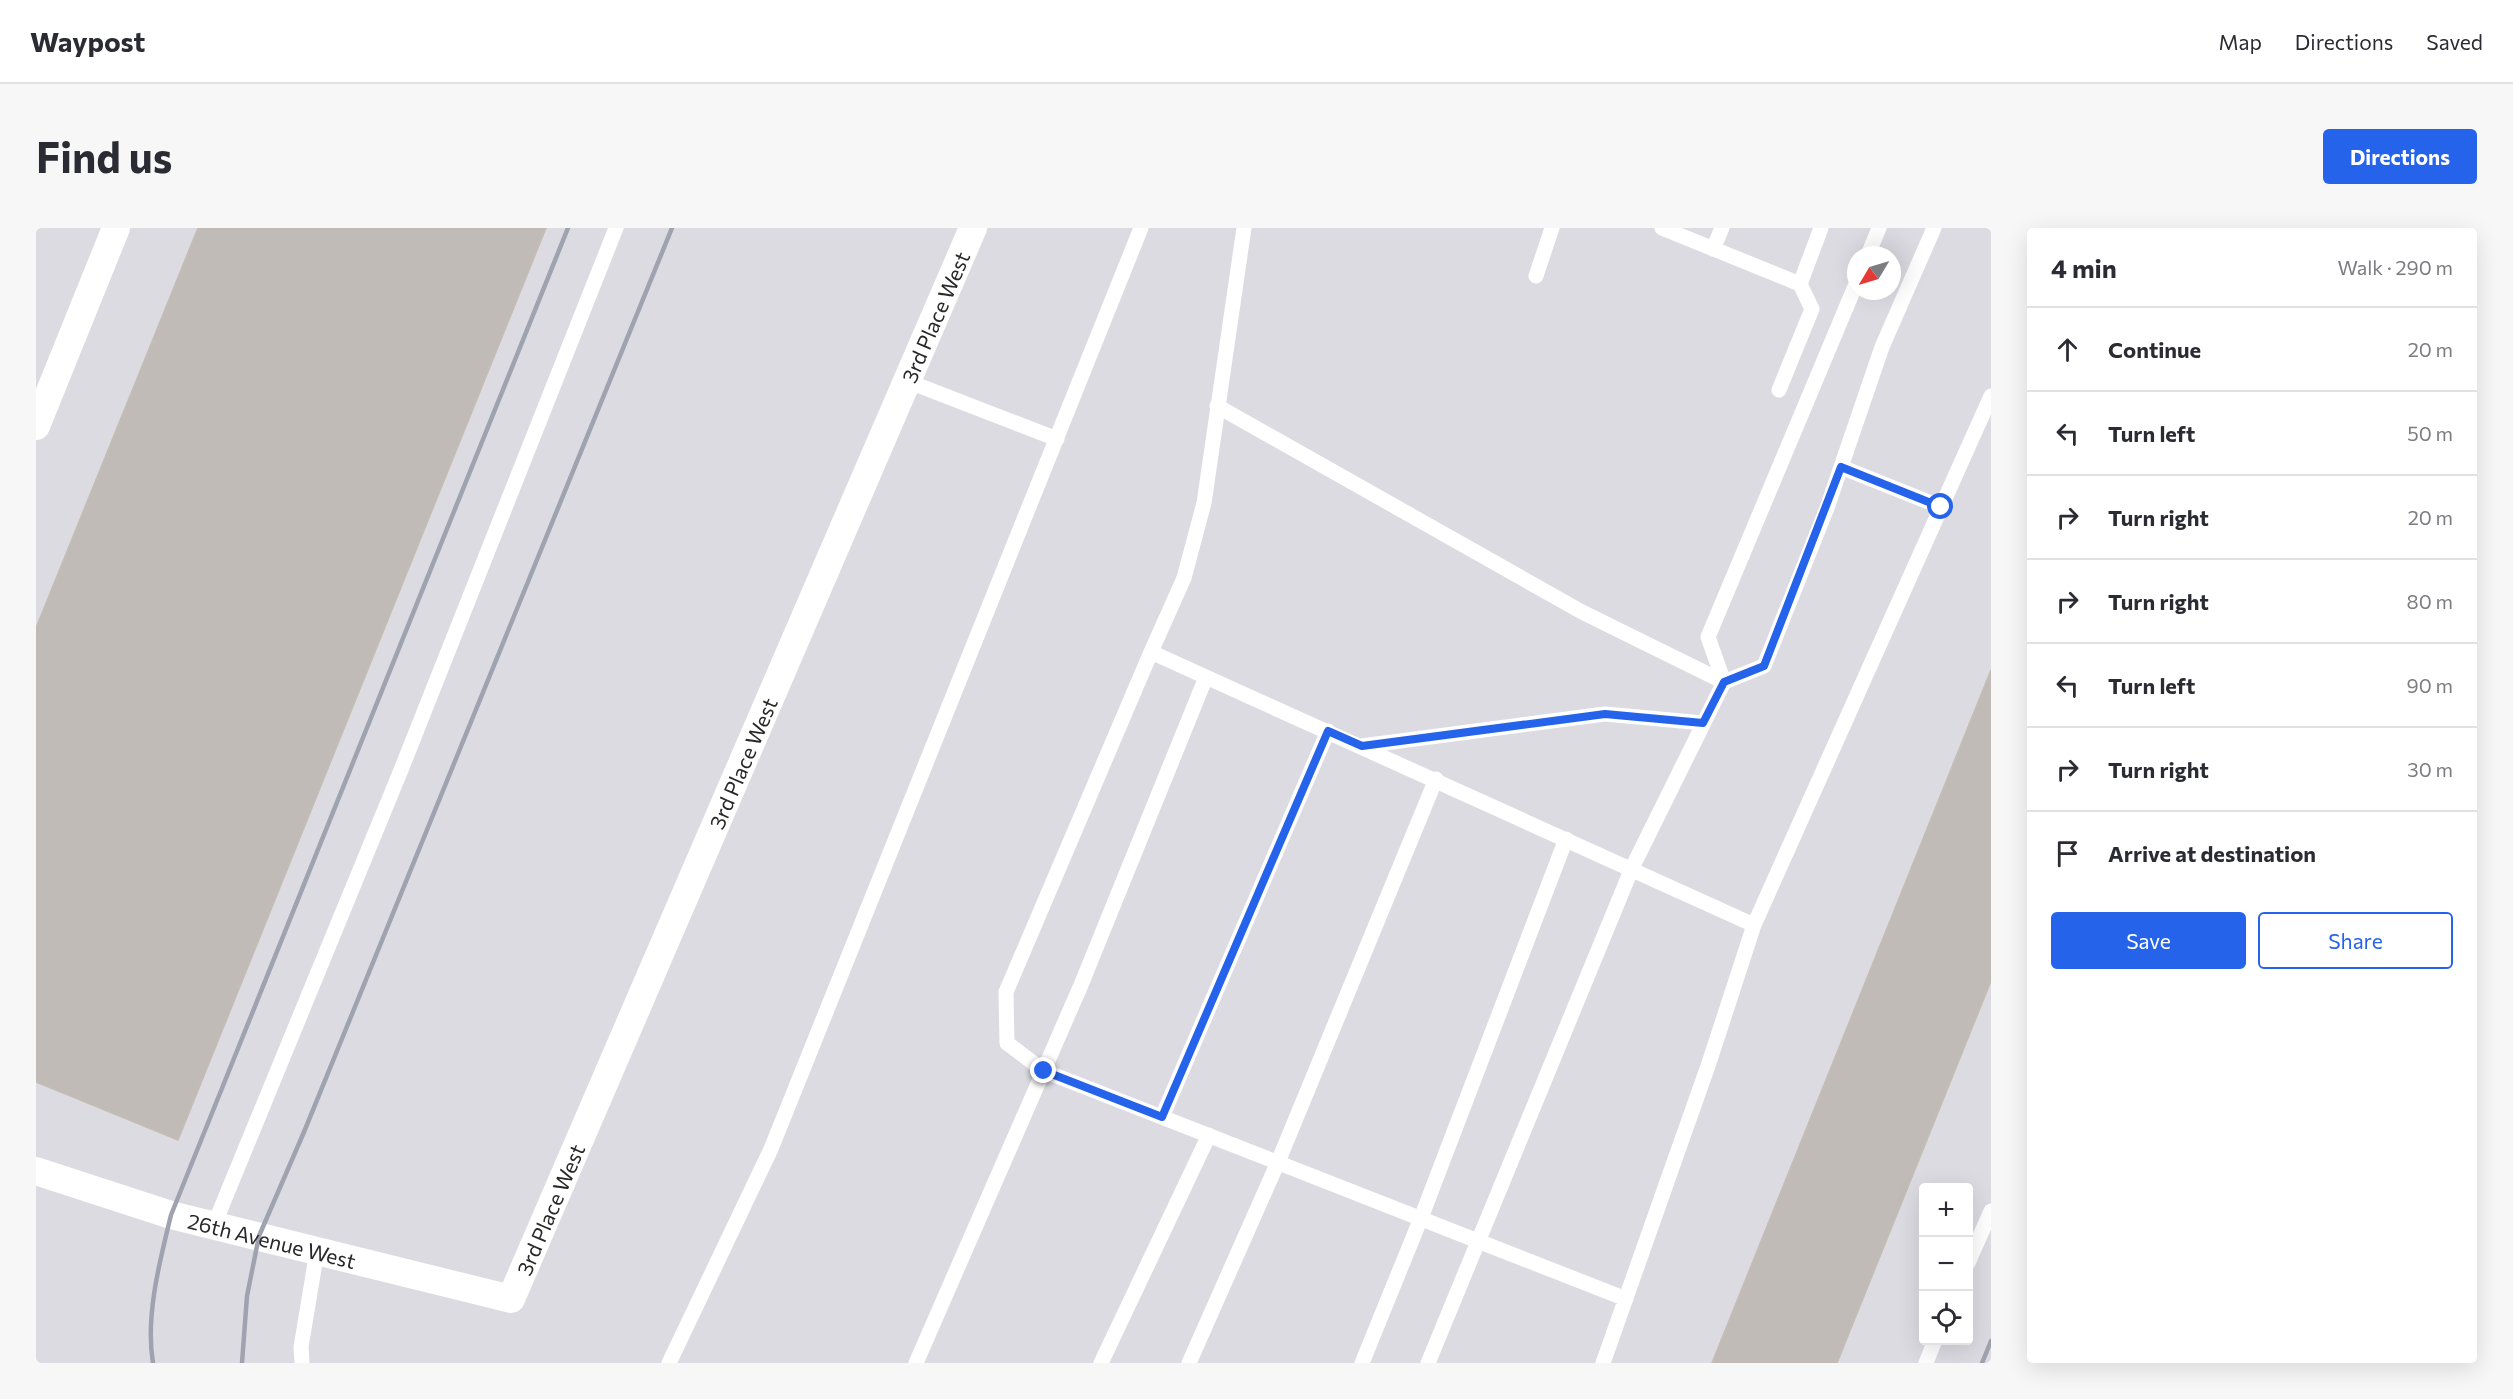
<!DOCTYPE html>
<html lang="en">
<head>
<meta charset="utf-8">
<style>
  body { margin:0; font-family:Commissioner,sans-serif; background:#f7f7f7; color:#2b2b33 }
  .controls { position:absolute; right:18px; bottom:18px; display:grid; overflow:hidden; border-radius:6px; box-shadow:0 6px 24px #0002 }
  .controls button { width:54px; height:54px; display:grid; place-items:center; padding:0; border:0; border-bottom:2px solid #e1e1e2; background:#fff; color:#2b2b33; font:30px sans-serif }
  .compass { position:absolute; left:1811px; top:18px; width:54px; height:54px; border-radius:50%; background:#fff; box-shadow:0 6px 24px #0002; rotate:232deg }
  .stop { position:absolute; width:18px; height:18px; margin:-14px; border:4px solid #2563eb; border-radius:50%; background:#fff }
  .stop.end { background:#2563eb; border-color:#fff; box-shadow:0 2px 6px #0008 }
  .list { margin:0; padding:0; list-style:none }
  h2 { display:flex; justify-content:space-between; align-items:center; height:78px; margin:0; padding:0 24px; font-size:26px }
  h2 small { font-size:20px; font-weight:400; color:#7c7c81 }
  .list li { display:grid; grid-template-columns:39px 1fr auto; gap:18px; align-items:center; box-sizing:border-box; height:84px; padding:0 24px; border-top:2px solid #e1e1e2 }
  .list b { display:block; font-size:22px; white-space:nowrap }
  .list em { font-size:20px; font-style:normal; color:#7c7c81 }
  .actions { display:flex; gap:12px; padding:18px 24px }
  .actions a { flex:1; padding:14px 0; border:2px solid #2563eb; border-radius:6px; text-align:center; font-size:21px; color:#2563eb }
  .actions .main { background:#2563eb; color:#fff }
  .icon { flex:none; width:33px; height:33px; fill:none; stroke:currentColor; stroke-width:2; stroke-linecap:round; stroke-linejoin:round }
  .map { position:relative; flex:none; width:1955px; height:1135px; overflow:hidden; border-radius:6px }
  header { display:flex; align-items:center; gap:36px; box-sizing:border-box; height:84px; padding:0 30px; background:#fff; border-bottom:2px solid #e1e1e2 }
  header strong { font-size:28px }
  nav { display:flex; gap:33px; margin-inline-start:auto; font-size:21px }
  .intro { display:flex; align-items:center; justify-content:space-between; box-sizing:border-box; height:144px; padding:0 36px }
  h1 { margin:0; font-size:42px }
  .button { padding:15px 27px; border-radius:6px; background:#2563eb; color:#fff; font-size:21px; font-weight:700 }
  main { display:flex; gap:36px; padding:0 36px }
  aside { flex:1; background:#fff; border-radius:6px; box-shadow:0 6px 24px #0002 }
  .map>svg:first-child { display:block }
  .industrial { fill:#dcdbe2; fill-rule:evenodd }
  .building { fill:#c1bbb8; stroke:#c4bdb5; stroke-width:1.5 }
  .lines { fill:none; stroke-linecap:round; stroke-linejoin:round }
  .service { stroke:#fff; stroke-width:15 }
  .minor { stroke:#fff; stroke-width:28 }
  .rail { stroke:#9fa3b0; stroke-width:4.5 }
  .route { stroke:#2563eb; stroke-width:8 }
  .labels { text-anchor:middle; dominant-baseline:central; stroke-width:5; stroke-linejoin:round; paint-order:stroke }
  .street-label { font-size:21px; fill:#282828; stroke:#fff }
</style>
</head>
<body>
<header>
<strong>Waypost</strong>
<nav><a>Map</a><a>Directions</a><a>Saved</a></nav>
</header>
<div class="intro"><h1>Find us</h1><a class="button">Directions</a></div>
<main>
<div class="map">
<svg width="1955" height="1135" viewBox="0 0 1955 1135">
  <rect width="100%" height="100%" fill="#e9e1db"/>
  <path class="industrial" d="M0 0H1955V1135H0ZM1820 27H1856V63H1820ZM1888 960H1932V1112H1888Z"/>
  <path class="building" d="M162 0H510L142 912 0 854V400Z
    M1955 442V753L1801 1135H1676Z"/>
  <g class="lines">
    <path class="service" d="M1626 0 1764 56 1776 81 1743 162
      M1677 21 1686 0
      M1832 27 1843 0
      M1500 48 1516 0
      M1764 56 1785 0
      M1820 56 1672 409 1688 454 1728 438 1791 280 1846 119 1898 0
      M871 153 1021 211
      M1181 178 1546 384 1688 454 1596 640 1392 1135
      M1805 239 1905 279
      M1115 424 1148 350 1168 275 1208 0
      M1170 449 1115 424 970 764 971 815 1008 843 1590 1071
      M1326 518 1569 486 1667 495
      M1126 889 1292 503
      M178 997 365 542 580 0
      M1932 1035 1955 983
      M266 1135 265 1119 281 1023
      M633 1135 735 921 1105 0
      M880 1135 1045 757 1170 449 1718 697
      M1065 1135 1173 907
      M1153 1135 1242 934 1400 551
      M1326 1135 1385 990 1530 611
      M1567 1135 1673 835 1718 697 1955 168
      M1890 1135 1899 1112"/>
    <g class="minor">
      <path d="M0 198 80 0"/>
      <path id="s1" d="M0 943 135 987 475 1071 937 0"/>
    </g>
    <path class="rail" d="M117 1135C109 1089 124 1032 135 987L532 0
      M206 1135 211 1068 223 1008 268 904 636 0
      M1946 1135 1955 1113"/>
  </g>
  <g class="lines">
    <path class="route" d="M1008 843 1126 889 1292 503 1326 518 1569 486 1667 495 1688 454 1728 438 1805 239 1905 279"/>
  </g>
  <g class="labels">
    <g class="street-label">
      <text stroke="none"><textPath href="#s1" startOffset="1562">3rd Place West</textPath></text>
      <text stroke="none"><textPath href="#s1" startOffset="1076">3rd Place West</textPath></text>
      <text stroke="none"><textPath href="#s1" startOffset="590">3rd Place West</textPath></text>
      <text stroke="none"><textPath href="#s1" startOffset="246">26th Avenue West</textPath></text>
    </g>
  </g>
</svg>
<div class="controls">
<button>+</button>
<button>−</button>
<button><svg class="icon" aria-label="locate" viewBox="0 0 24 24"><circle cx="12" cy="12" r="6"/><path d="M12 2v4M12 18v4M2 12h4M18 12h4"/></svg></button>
</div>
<svg class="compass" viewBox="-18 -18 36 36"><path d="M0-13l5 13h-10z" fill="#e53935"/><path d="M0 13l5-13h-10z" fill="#7c7c81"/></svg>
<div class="stop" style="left:1905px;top:279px"></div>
<div class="stop end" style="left:1008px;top:843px"></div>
</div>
<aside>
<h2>4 min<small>Walk · 290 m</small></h2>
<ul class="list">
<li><svg class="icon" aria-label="ahead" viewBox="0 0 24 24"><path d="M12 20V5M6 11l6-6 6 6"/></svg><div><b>Continue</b></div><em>20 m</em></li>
<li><svg class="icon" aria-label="left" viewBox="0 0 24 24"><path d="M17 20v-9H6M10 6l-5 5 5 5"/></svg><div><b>Turn left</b></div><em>50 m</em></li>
<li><svg class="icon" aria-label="right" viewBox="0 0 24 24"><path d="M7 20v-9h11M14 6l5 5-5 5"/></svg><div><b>Turn right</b></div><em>20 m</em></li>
<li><svg class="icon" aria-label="right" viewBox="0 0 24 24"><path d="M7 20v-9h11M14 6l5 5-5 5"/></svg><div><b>Turn right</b></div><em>80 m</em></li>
<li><svg class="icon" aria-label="left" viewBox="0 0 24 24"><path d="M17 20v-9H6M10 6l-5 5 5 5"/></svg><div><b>Turn left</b></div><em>90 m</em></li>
<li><svg class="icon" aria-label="right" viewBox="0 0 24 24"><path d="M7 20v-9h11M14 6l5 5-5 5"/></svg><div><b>Turn right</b></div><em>30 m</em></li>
<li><svg class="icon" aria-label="arrive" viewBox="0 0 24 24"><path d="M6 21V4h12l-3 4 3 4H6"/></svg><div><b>Arrive at destination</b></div></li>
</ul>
<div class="actions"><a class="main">Save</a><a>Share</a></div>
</aside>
</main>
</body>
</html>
